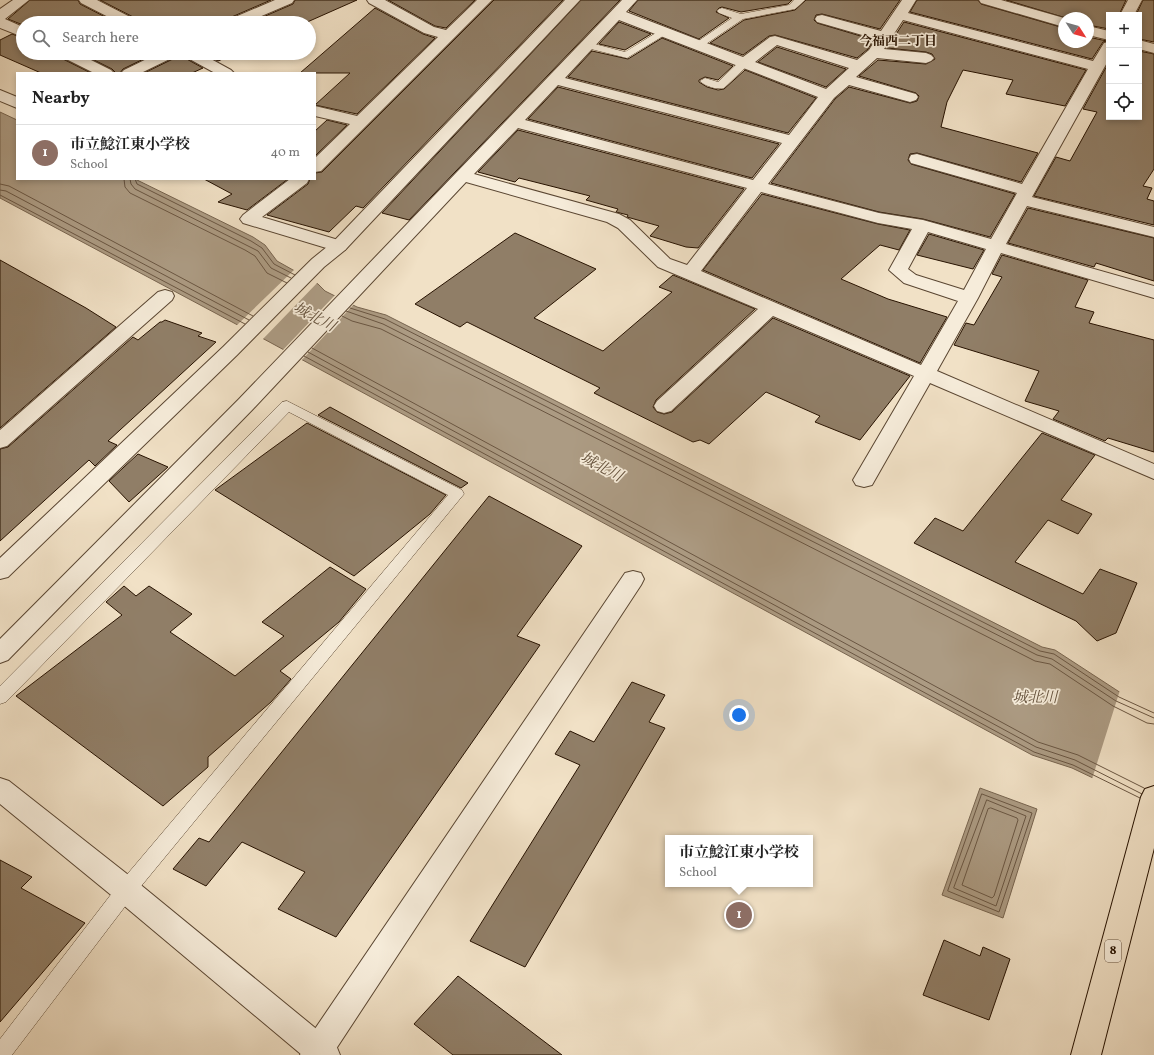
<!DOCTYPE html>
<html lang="en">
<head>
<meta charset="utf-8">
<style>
  body { margin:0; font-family:Vollkorn,"Noto Serif JP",serif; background:#f2f2f2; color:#222 }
  .controls { position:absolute; right:12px; top:12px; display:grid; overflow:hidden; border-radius:0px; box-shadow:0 2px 6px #0003 }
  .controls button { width:36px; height:36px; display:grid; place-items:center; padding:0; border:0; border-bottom:1px solid #e0e0e0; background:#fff; color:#222; font:20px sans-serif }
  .compass { position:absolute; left:1058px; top:12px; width:36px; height:36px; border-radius:50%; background:#fff; box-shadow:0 2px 6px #0003; rotate:126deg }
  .you { position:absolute; left:739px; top:715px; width:14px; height:14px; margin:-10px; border:3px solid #fff; border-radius:50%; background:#1a73e8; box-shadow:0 0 0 6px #1a73e833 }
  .badge { display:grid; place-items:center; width:26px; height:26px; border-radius:50%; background:#0f766e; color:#fff; font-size:13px; font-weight:700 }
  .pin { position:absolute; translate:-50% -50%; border:2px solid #fff; box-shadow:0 1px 4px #0006 }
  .popup { position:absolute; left:665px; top:835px; width:148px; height:52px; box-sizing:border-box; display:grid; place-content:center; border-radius:0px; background:#fff; filter:drop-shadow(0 1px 3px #0005); font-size:13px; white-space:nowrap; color:#767676 }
  .popup b { font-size:15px; color:#222 }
  .popup::after { content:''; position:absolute; left:50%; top:100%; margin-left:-8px; border:8px solid transparent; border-top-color:#fff }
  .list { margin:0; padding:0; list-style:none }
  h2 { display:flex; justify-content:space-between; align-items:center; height:52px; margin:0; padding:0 16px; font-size:17px }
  h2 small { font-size:13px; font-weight:400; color:#767676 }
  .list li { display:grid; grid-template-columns:26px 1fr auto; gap:12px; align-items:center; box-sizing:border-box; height:56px; padding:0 16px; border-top:1px solid #e0e0e0 }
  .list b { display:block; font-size:15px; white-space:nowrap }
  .list p { margin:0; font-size:13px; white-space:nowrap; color:#767676 }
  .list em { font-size:13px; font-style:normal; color:#767676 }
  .icon { flex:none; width:22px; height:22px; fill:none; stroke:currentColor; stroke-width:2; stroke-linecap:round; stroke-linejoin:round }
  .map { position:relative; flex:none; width:1154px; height:1055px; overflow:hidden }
  .search { position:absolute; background:#fff; box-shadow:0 2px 6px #0003; left:16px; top:16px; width:300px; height:44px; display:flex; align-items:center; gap:10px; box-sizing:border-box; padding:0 14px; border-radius:22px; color:#767676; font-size:15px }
  .panel { position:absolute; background:#fff; box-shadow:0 2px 6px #0003; left:16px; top:72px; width:300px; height:108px; border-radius:0px }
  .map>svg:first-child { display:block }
  .water { fill:#ac9b83; stroke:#77644f }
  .pier { fill:#f1e1c6 }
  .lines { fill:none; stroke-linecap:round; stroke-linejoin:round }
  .shore { stroke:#6a5642; stroke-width:1 }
  .building { fill:#907e67; stroke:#271200 }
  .service-casing { stroke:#5a4632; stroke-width:1 }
  .minor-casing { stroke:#5a4632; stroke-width:2 }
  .tertiary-casing { stroke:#5a4632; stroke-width:2 }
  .primary-casing { stroke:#271200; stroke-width:2 }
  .service { fill:#f6ecda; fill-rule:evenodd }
  .minor { fill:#f6ecda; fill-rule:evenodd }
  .tertiary { fill:#f6ecda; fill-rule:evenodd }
  .primary { fill:#f1e1c6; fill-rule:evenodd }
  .labels { text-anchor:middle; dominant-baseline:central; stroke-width:3.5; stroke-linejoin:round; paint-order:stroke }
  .far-neighbourhood-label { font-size:13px; font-weight:bold; fill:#271200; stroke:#f6ecda }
  .shield { fill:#f6ecda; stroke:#655341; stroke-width:1 }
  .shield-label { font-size:13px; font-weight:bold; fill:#271200 }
  .water-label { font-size:15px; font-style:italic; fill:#63503b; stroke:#f6ecda }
</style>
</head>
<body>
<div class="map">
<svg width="1154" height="1055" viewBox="0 0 1154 1055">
  <rect width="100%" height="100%" fill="#f1e1c6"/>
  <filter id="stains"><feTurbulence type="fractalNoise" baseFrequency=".005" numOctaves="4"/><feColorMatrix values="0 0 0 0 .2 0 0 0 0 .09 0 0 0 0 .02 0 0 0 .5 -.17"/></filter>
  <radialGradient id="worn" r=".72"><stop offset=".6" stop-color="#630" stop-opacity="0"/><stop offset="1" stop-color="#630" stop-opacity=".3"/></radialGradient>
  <path class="water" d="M0 112 17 120V179H135L253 237 265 245 277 261 318 284 325 291 357 307 386 315 1042 647 1055 650 1121 693 1093 778 1072 768 1032 755 262 338 0 198Z
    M980 788 1037 809 1003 918 942 895Z"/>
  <path class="pier" d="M296 268 318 282 262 340 236 326Z
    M336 294 355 303 301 361 282 351Z
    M1120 690 1154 707V813L1092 779Z"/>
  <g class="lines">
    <path class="shore" d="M124 179 125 187 130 193 245 250 255 256 267 273 287 283
      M130 179 131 184 135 189 258 251 271 268 291 278
      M135 179 137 184 251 241 262 248 274 264 295 275
      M0 184 9 186 253 316
      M0 190 6 191 249 320
      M0 195 245 324
      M350 308 385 319 1040 651 1054 654 1119 697 1154 713
      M346 311 383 324 1037 655 1052 659 1116 701 1154 718
      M342 316 352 321 381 329 1035 661 1050 664 1113 706 1147 723 1154 724
      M312 348 1038 742 1078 755 1144 788
      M308 352 1036 747 1075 760 1142 794
      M304 356 1034 752 1073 765 1140 798
      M982 794 1032 813 999 912 948 891Z
      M987 800 1026 816 996 906 954 888Z
      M991 808 1017 818 1018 820 994 896 992 898 962 885 988 809Z"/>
  </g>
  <path class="building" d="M30 0H78L80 4 117 23H23V25L8 19Z
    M100 0H271L227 19 225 23H139L137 19Z
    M295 0H357L305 23H249L293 4Z
    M388 0H475L446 28 435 26Z
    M494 0H563L363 208 356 206 329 232 267 215 308 184 310 179H315V173L322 172Z
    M581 0H620L409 220 382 213Z
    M638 0H792L788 4 741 12 722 7 719 8 716 12 729 18 699 39 629 11Z
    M806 0H900L880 29 822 14 816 15 814 20 817 23 874 40 868 49 857 58 775 35 769 36 743 55 710 43 744 20 795 10Z
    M917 0H978L981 4 1064 28V42H1088V37L1107 41 1103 42 1092 59 910 12Z
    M1006 0H1126L1119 15H1109V29L1088 25V18H1066Z
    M1143 0H1154V42L1139 39V15H1136Z
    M375 8 423 34 435 38 357 114 315 105 350 73H300Z
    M619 22 651 34 625 50 599 44Z
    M904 22 1086 70 1065 106 1006 94 1013 80 963 70 947 102 941 127 1038 153 1021 182 917 153 910 154 908 160 911 164 1015 194 990 237 923 219 879 212 771 183 835 99 849 87 910 103 917 101 919 96 916 93 859 76 878 60 926 64 935 59 932 54 926 52 887 48Z
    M12 34 23 38V53H57L59 57 91 73H41L0 55V40Z
    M662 38 733 66 718 80 705 77 699 80V82L707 87 718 90 724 89 745 70 816 98 788 133 568 77 592 51 628 59Z
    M777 47 846 69 826 87 758 62Z
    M1139 51 1154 54V169L1143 186 1152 188 1147 199 1154 201V225L1034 196 1056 157 1070 161 1097 112 1083 109 1109 62V117H1139Z
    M80 53H156L123 69 120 73H116L112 69Z
    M179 53 183 57 203 68 192 73H144L177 57Z
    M203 53H237L218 61Z
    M558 87 779 144 752 178 528 119Z
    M327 120 347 125 315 156V131Z
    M518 130 744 189 698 248 686 247 650 236 659 226 627 217 628 215 616 212 618 209 586 200 590 196 519 178 515 182 478 172Z
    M204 179H288L247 210 218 202 232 194Z
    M762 194 878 224 910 230 899 250 880 245 841 279 888 299 947 317 920 363 703 270Z
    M1028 208 1154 238V281L1096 263 1094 267 1008 243Z
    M515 233 596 269 534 318 603 351 672 292 659 287 673 275 755 309 656 400 653 407 657 412 664 414 672 412 773 318 910 376 860 440 815 422 820 416 766 392 709 444 700 440 693 442 594 393 600 388 467 322 460 327 415 304Z
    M929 234 984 250 973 269 917 255Z
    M1002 255 1088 280 1075 307 1094 312 1089 323 1154 340V452L1108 438 1105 441 1053 419 1059 411 1025 401 1039 371 954 345 966 323 974 325 1002 277 992 274Z
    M0 260 86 308 116 327 0 428Z
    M165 320 202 333 198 336 216 342 108 441 117 445 95 466 89 460 0 541V449L8 447 133 337 138 340 160 322H162Z
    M330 407 468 483 461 488 318 415Z
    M307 423 446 495 430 514 354 576 215 490Z
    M1042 433 1095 455 1061 500 1092 514 1078 534 1048 520 1015 562 1083 594 1100 569 1137 583 1116 633 1097 641 1076 621 914 543 935 518 963 531Z
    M138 454 168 467 129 502 109 481Z
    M489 496 582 546 517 636 540 645 336 937 278 909 305 872 242 842 206 886 173 869 199 838 209 842Z
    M330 567 366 589 339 622 280 671 291 679 271 702 208 757V767L163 806 16 696 122 615 106 602 124 586 136 596 149 586 192 614 170 632 235 676 284 636 262 622Z
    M632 682 665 695 649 722 665 728 525 967 470 941 580 765 555 754 570 731 594 742Z
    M0 860 32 877 21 888 85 923 0 1022Z
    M944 940 980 956 983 947 1010 959 989 1020 923 995Z
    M458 976 562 1055H453L414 1024Z"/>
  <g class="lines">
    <defs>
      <path id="service" d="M794 0H805L795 9 743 19 703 46 699 47 694 44 732 18 719 13 717 11 719 9 722 8 741 14 789 5Z
        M664 28 668 29 669 31 668 33 627 58 583 47 582 45 587 42 625 52Z
        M744 60 749 63 748 65 724 88C717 90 705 86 700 81L705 78 718 82 740 61Z
        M287 401 462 490 464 494 133 896 12 1055H0V1039L119 884 448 495 289 412 6 702 0 704V686L282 402Z"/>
      <path id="minor" d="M13 0H29L5 19 23 27V37L0 28V9Z
        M79 0H97L136 20 138 23H120L81 3Z
        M275 0H294L292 3 245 23H226L228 20Z
        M367 0H385L434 27 446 30 477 0H492L321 171 315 172V158L350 124 315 116V106L357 116 438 37 424 33 369 3Z
        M622 0H637L626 12 743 57 770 37 775 36 857 60 869 50 876 39 817 22 815 19 817 16 822 15 881 31 902 0H916L908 13 1093 61 1104 43 1109 42V59L1032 197 1154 227V237L1027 206 1006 244 1154 286V298L1001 253 978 298 937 371 1154 464V479L930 383 872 485 864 487 856 485 853 480 914 376 773 316 671 411 664 413 657 411 654 406 657 401 758 309 658 267 618 228 607 222 466 182 253 409 8 660 0 663V639L239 399ZM619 20 818 97 789 135 565 78ZM903 20 1088 69 1022 184 917 154 911 155 909 159 911 163 1017 193 991 239 923 220 879 213 768 184 834 98 849 85 910 102 916 100 918 97 916 94 856 77 877 58 926 63 931 61 934 58 931 55 926 53 884 49ZM777 45 849 68 826 89 755 62ZM558 85 782 143 753 180 525 120ZM518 128 747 188 687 265 670 259 630 220 619 214 474 174ZM761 192 878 223 912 229 889 270 904 283 958 301 921 365 701 271ZM928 232 986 249 964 290 916 275 908 269Z
        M979 0H1001L1064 18V27L981 3Z
        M1128 0H1142L1134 15H1120Z
        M1088 26 1109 31V40L1088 35Z
        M1139 40 1154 44V53L1139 49Z
        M58 53H77L111 70 114 73H94L60 56Z
        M159 53H178L176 56 141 73H121L124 70Z
        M182 53H200L231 70 234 73H215L184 56Z
        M0 90 17 97V108L0 101Z
        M290 179H309L307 183 262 217 345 242 348 246 345 250 339 251 333 250 243 223 240 219 243 215Z
        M165 290 172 292 174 296 172 300 7 446 0 448V430L158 292Z
        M633 571 641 573 644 579 641 585 332 1055H300L304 1045 625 573Z"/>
      <path id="tertiary" d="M565 0H580L345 250 324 267 237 355 8 577 0 579V558L223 347 312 259 333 242Z
        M0 778 9 781 136 881 336 1045 340 1055H302L116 899 0 804Z"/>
      <path id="primary" d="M1154 786V848L1101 1055H1071L1141 797 1145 789Z"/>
    </defs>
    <use href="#service" class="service-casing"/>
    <use href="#minor" class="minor-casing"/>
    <use href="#tertiary" class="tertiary-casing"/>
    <use href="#primary" class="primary-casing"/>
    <use href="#service" class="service"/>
    <use href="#minor" class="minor"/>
    <use href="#tertiary" class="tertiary"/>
    <use href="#primary" class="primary"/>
  </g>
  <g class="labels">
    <g class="far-neighbourhood-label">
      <text x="898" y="42">今福西二丁目</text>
    </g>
    <rect class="shield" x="1105" y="940" width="16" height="22" rx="3"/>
    <g class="shield-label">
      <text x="1113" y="951">8</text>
    </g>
    <g class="water-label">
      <text transform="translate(314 318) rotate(28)">城北川</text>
      <text transform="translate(601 468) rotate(28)">城北川</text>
      <text x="1035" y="698">城北川</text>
    </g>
  </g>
  <rect width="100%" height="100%" filter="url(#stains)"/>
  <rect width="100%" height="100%" fill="url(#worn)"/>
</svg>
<div class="controls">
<button>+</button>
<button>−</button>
<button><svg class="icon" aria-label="locate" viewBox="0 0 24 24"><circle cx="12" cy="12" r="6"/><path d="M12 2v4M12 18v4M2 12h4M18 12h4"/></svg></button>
</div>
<svg class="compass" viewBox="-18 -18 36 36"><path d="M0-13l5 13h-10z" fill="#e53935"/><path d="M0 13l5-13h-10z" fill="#767676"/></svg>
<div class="you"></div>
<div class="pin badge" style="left:739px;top:915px;background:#8d6e63">1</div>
<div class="popup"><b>市立鯰江東小学校</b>School</div>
<div class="search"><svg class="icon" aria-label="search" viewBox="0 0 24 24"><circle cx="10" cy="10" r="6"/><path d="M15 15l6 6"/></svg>Search here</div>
<section class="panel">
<h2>Nearby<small></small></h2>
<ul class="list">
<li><span class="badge" style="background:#8d6e63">1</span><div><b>市立鯰江東小学校</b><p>School</p></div><em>40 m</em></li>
</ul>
</section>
</div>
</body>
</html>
